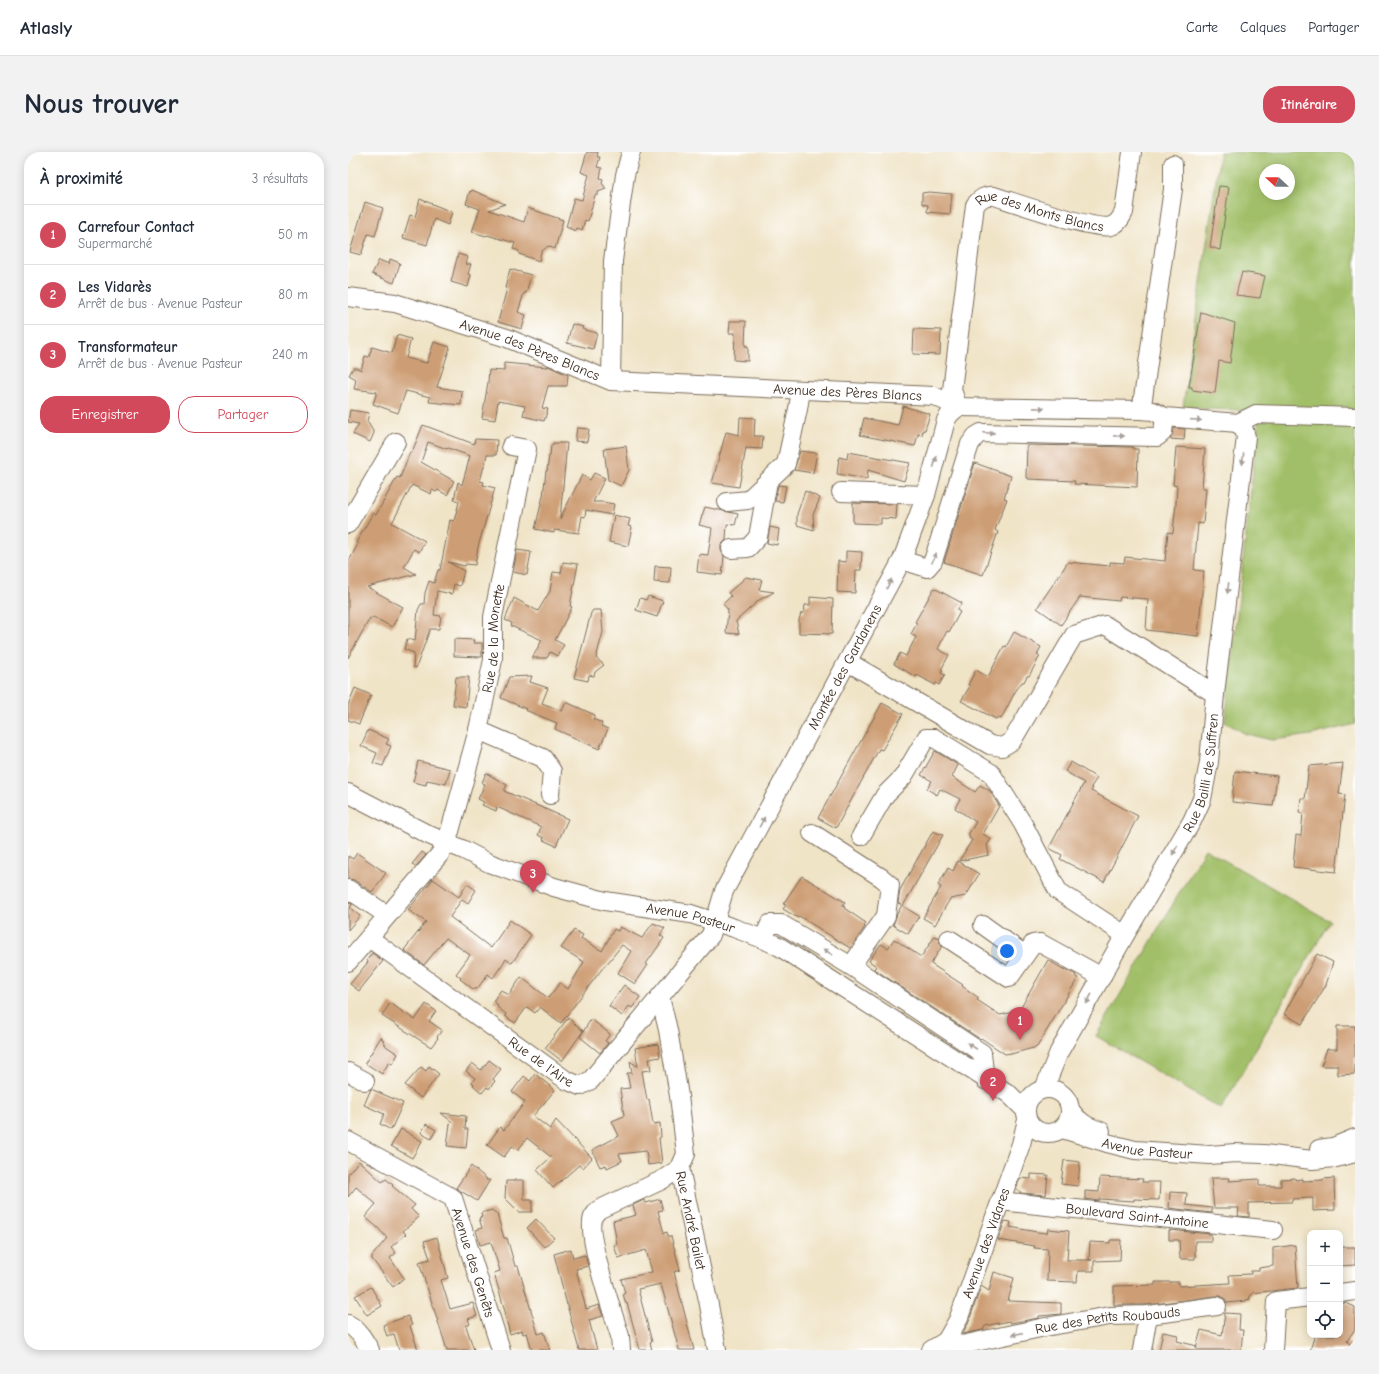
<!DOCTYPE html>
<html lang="fr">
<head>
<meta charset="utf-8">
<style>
  body { margin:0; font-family:"Comic Neue",sans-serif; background:#f2f2f3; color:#1f2937 }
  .controls { position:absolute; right:12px; bottom:12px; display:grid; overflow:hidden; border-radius:8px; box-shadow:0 2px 10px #0003 }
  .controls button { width:36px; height:36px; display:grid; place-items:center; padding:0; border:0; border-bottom:1px solid #e0e1e3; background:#fff; color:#1f2937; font:20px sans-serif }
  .compass { position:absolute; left:911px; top:12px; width:36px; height:36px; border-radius:50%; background:#fff; box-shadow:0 2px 10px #0003; rotate:292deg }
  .you { position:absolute; left:659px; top:799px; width:14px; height:14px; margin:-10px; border:3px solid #fff; border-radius:50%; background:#1a73e8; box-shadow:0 0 0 6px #1a73e833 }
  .badge { display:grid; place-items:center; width:26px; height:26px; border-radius:50%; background:#d1495b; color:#fff; font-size:13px; font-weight:700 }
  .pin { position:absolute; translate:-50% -33px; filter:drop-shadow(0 1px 2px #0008) }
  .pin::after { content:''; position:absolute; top:21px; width:14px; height:12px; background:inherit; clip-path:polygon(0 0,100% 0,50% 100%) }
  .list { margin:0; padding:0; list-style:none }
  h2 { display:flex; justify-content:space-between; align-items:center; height:52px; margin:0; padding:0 16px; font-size:17px }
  h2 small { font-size:13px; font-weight:400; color:#747a83 }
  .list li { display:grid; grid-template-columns:26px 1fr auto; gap:12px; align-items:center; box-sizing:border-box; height:60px; padding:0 16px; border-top:1px solid #e0e1e3 }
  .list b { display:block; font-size:15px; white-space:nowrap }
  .list p { margin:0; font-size:13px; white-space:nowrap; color:#747a83 }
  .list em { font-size:13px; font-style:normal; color:#747a83 }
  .actions { display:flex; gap:8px; padding:12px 16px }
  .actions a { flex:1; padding:9px 0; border:1px solid #d1495b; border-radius:16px; text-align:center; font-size:14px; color:#d1495b }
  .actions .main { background:#d1495b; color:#fff }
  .icon { flex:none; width:22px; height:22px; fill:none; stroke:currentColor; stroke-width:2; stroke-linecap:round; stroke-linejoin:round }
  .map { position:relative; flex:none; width:1007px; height:1198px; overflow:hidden; border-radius:16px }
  header { display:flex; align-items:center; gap:24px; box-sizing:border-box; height:56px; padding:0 20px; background:#fff; border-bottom:1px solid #e0e1e3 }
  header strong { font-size:19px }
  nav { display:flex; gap:22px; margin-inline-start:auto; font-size:14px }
  .intro { display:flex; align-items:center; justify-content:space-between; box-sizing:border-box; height:96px; padding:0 24px }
  h1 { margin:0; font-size:28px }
  .button { padding:10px 18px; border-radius:16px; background:#d1495b; color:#fff; font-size:14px; font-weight:700 }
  main { display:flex; gap:24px; padding:0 24px }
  aside { flex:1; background:#fff; border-radius:16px; box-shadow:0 2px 10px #0003 }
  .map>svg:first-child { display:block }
  .green { fill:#a1bf67; stroke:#6e7442; fill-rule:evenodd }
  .building { fill:#cd9e75 }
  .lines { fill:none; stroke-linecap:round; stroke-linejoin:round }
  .minor-casing { stroke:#7a6b59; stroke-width:20 }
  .minor { stroke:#fff; stroke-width:18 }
  .oneway { fill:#a79f9a }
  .labels { text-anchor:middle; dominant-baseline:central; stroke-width:3; stroke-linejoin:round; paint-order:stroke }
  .street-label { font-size:14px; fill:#3b2a1e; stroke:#fff }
</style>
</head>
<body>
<header>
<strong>Atlasly</strong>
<nav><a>Carte</a><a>Calques</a><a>Partager</a></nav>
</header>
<div class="intro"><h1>Nous trouver</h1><a class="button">Itinéraire</a></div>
<main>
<aside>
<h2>À proximité<small>3 résultats</small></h2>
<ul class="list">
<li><span class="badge">1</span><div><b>Carrefour Contact</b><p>Supermarché</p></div><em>50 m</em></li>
<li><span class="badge">2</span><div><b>Les Vidarès</b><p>Arrêt de bus · Avenue Pasteur</p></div><em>80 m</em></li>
<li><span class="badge">3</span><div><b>Transformateur</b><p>Arrêt de bus · Avenue Pasteur</p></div><em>240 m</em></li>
</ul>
<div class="actions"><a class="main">Enregistrer</a><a>Partager</a></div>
</aside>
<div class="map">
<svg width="1007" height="1198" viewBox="0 0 1007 1198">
  <rect width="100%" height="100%" fill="#fff"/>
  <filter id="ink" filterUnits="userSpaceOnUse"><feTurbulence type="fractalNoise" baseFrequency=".025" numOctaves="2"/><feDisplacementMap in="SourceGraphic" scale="8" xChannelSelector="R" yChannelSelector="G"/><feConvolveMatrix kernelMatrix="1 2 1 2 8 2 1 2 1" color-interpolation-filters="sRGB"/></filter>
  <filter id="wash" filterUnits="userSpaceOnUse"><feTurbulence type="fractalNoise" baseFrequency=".012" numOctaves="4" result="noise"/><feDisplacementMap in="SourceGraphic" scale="16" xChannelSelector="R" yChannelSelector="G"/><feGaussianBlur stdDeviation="0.9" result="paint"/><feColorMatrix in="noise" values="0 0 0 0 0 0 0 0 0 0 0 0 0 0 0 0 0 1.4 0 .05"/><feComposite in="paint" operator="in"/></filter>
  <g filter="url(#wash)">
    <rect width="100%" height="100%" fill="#f0e4c7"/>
    <path class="green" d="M872 0H1007V262L859 257 835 255ZM917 18H941V42H917Z
      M911 266 1007 268V572L963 583 924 588 898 582 877 570Z
      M857 697 982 769 873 957 748 884Z"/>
    <g id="blocks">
      <path class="building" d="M239 0H250L249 5H252L249 15 254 16 252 26 255 27 254 31 258 37 250 40V43H247L240 69 237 68 234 78 229 76 228 79 218 75 226 46 234 48 241 23 233 20Z
        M871 34 881 35 872 98 862 95Z
        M124 38 157 52 141 58 176 70 180 56 215 68 207 97 200 94 193 100 191 109 171 102V99L165 97 167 91 139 83 138 84 124 80 132 57 118 52 122 39 123 40Z
        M581 40 604 42 602 62 579 60 580 53 574 52V41Z
        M72 47 104 60 100 73 86 67 79 93 55 86 62 63 67 65Z
        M17 50 35 56 27 84 20 82 13 103 2 100Z
        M110 102 120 105 118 112H123L120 122 123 123 120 135 103 130Z
        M42 107 52 111 46 131 24 122 31 108 41 112Z
        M162 117 183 123 178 141H176L170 160 178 163 174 177 150 170 159 136H157Z
        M894 120 917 124 912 146 888 143Z
        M853 160 887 171 882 211 871 209 867 241 844 238V235H841Z
        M382 169H398L397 194H400V209L386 208 387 181H381Z
        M224 172 235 175 234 177 249 181 245 197 219 191Z
        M566 177 593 178 592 203 565 202Z
        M49 183 63 187 58 206 79 211 86 190 102 195 89 235 114 239 113 253 81 250 82 245 58 239 50 261 25 252 29 240 6 237 8 227 1 223 5 216H9L13 218 17 204 21 205 24 195 44 201Z
        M156 211 200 215V214L220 223 219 234H200L194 256 200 257 196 269 175 264 177 254 150 249 147 268 134 266 140 230 141 218 156 219Z
        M555 254 582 262 577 278H575L574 283 570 282 567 294 512 283 516 266 550 273Z
        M2 258 21 261 19 269 26 281 22 290 5 282 11 272 0 270Z
        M392 265 407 266 406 284H415L414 297 398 296 391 335 364 331 378 280 391 283Z
        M75 273 126 292 127 287 149 288 148 303H139L132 329 136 330 135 333 147 336 130 395 127 413 118 412 117 414 100 410 116 419 112 434 106 432 104 442 89 439 86 463 93 464 91 477H82L68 516 65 515 66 501 56 497 59 487 67 489 70 458 73 452H76L77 441 81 429 86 431 90 418H92L102 368 106 369 111 350 106 347 110 330 114 333 122 304 100 296 99 297 80 290 73 310 106 329 99 343 90 338 88 340 84 338 83 342 64 333 44 371 77 389 71 400 66 397 56 415 68 422 19 435 55 455 44 475 25 465 24 467 22 466 0 506V411L10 392 8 391 25 361 28 363 49 325 52 326 62 300H64Z
        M229 276 241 277 239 290 227 289Z
        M826 276 837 277 836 288 822 287Z
        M205 291H219L212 367 234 323 242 328 246 321 257 326 245 350H254L266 352 264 363 238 358 237 365 234 364 231 381 206 378V381L187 377 195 344 198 319H199L201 304H202L203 293H205Z
        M679 293 785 295V297H790L789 335 726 332 727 329 680 327V325H678Z
        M278 294 281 318 273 334 260 328 256 297Z
        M828 295 857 297 854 336H858L855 372 850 371 846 418 856 419 850 484 798 478 800 447 772 445 771 449 732 445 713 473 689 456 720 410 762 414V410L776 411 777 405 817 409 820 380 825 381 828 351 829 334 825 333Z
        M452 299 469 301 465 321 446 318Z
        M500 300 562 311 556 329 520 318 519 327 489 322 491 305 499 307Z
        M627 311 663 324 656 346 659 347 647 378 650 380 635 423 596 410Z
        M431 333 438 334 435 350 427 349 430 334Z
        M457 339 472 346 465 363 466 378 449 373V362Z
        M505 351 549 352 548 367 533 366V372L505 371Z
        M357 355 390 362 387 373 379 372 378 388 373 393V398L376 404 374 423 349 420 351 402 360 403 364 376 351 373Z
        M266 363 282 367 280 374 284 375 280 394 261 390Z
        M422 375 431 377 429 393 419 391Z
        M169 398 183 400 179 423 165 420Z
        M498 399 514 400 513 418H508L507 441 489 440 490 409 498 410Z
        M215 410 230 412 222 454 224 455 207 488 216 493 209 504 202 500 199 506H184L194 488 163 474 164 471 157 468 166 446 190 459 202 439 205 420 213 421Z
        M307 414 323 415 322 431 306 430Z
        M398 425 414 428 411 438 426 440 411 448 388 469 391 482 378 481 380 458 375 452 383 444 380 441Z
        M586 436 614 451 609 458 612 460 601 480 599 479 590 497 601 503 593 518H595L593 521 597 523 591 533 588 531 587 533 569 523 568 525 546 512 552 501 558 504 568 485 563 482 569 471 567 470Z
        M300 444 315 449 309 465 288 458 292 446 298 448Z
        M462 445 485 447 484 482 451 481V468L453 461H456L457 453H462Z
        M245 458H253L255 480 248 506 256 513 247 520 246 524 241 523 240 529 226 526 243 461Z
        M666 480 693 495 689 503 692 504 681 524H679L676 530H674L667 540 653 567 650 565 648 567 613 549 622 534 620 533 628 518 640 525 656 494 658 495Z
        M106 487 126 488 125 491H134V505L106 504Z
        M184 524 182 530 200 536 194 551 214 559 218 550 247 563 245 567 254 571 253 574 260 577 251 597 207 577 209 571 177 558 178 557 153 546 161 525Z
        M108 525H121L118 555 105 553Z
        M7 536 23 543 11 572 0 568V553Z
        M534 551 555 562 534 598 531 597 488 676 470 666Z
        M20 578 41 587 38 592 43 594 35 614 25 611 29 601 13 594Z
        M587 599 610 613 604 625 627 640 632 633 642 639 651 654 635 682 643 687 639 693 641 703 611 709 624 688 621 686 622 684 620 683 628 670 607 656 612 647 592 637 589 643 579 637 584 629 573 623Z
        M70 609 102 617 98 632 79 628 78 633 65 630Z
        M723 610 749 626 743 635 745 636 743 639 790 664 756 730 712 707 714 703 701 696 736 631 717 619Z
        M995 611 991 642 997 643 988 720 945 715 948 683 953 684 955 661 951 660 953 646 957 647 961 614Z
        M887 619 929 624 925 654 884 650Z
        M138 621 159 633 156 639 220 667 208 694 195 688 196 686 190 683 193 675 149 655 148 659 134 653 136 650 130 647 137 632 134 631Z
        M585 679 595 683 555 754 571 764 560 782 545 773 549 762 554 753 550 751 552 738Z
        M74 700 78 703 68 714 64 712Z
        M9 701 38 721 24 740 6 728 0 727V704L5 707Z
        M610 709 631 722 618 744 602 747 587 773 575 766 593 735 590 733 600 716 605 719Z
        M454 724 497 750 494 754 497 755 496 756 518 771 516 774 517 775 502 796 451 764 450 766 435 757 438 753 435 752Z
        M85 727 111 745 119 732 128 738 120 751 114 747 102 765 143 796 162 768 183 783 164 811 158 807 145 826 140 822 129 837H125L112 827 113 826 108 822 122 803 98 786 76 813 56 798 78 770 60 758Z
        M0 750 4 752 2 756 12 764 0 778Z
        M305 771 317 776 312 783 316 786 298 812 300 813 287 832 270 821 283 799 274 793 258 813H257L213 871 192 855 187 861 179 855 167 871 157 864 158 862 149 855 150 853 145 849 153 838 161 843 173 825 200 846 212 831 220 837 236 810 213 796 226 778 235 783 233 786 254 799 266 777 270 779 272 775 294 786Z
        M587 784 591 786 592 791 594 794 583 812 615 833 614 834 631 846 629 848 652 863 671 859 700 808 717 818V817L728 823 727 824 730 826 689 895 663 902V901L657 902 633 886 632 887 526 817 528 814 521 809 533 792 540 796 546 787 573 805Z
        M24 801 35 809 11 839 2 832 20 810 19 808Z
        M969 802 985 810 978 833 954 872 936 862Z
        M276 833 292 845 284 856 281 854 274 864 261 854Z
        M42 851 67 868 78 852 88 859 81 869 94 878 89 885 90 886 83 895 34 864Z
        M220 866 235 879 214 909 197 896Z
        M243 867 262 882 257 889 260 891 252 901 232 885Z
        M989 874H1007V922L990 923V914H973L979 897H989Z
        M33 885 38 894 50 902 44 912 41 910 34 922 17 911Z
        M310 892 312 905 301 907 303 918 294 919 299 948 301 947 305 972 312 971 313 985 311 986 314 1011 300 1013 298 999 271 1002 274 1009 259 1016 258 1013 252 1015 244 998 271 984 264 969 276 964 272 937 282 936 279 921H284L282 909 290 915 287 896Z
        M141 908 153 917 145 927 147 929 141 937 139 935 134 941 125 933 126 932 124 930 127 926 118 919 124 911 133 918Z
        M81 914 91 922 73 946 57 933 73 915 78 919Z
        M187 922 207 938 185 964 202 977 208 968 244 1006 235 1016 231 1013 205 1036 189 1018 203 1005 179 986 170 998 164 994 156 1005 139 993 152 975 156 978 177 950 164 940 176 924 182 929Z
        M23 937 55 951 43 978 32 972 36 962 16 953Z
        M93 961 118 964 117 977H120L118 996 99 994 102 972 104 970Z
        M78 972 88 978 83 987 73 981Z
        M53 977 74 989 64 1006 43 994Z
        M716 1008 732 1010 730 1034 713 1032Z
        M11 1009 34 1030 38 1027 45 1033 44 1034 67 1053 63 1057 71 1065 55 1079 58 1082 43 1095 48 1101 42 1106 56 1126 45 1135 24 1107V1104L39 1086 29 1075 17 1065 28 1052 8 1035 0 1045V1022Z
        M123 1014 139 1027 138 1028H142L129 1049 108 1036Z
        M683 1022 700 1023 698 1043 672 1041V1039L668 1037 672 1026 683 1027Z
        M752 1025 795 1027 794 1030H812L811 1048 786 1047V1049L751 1047V1049L737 1047V1039L751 1040Z
        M863 1026H882L881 1029 911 1027V1034H933V1027L947 1026V1028L955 1027V1029L975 1028V1027L986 1026 987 1058 965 1059V1046L944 1047V1050L901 1051V1065L890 1064 891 1056H866Z
        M166 1028H176V1048H184V1060H171L157 1046 158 1029H166Z
        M822 1040 839 1041 838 1053 864 1056V1061L821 1056Z
        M312 1047 315 1058 310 1059 316 1081 319 1080 320 1084H323L332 1118 326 1120 346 1198H331L313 1132 290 1137 304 1190 302 1191 304 1198H292L279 1151 278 1152 275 1142 277 1141 273 1127 304 1120 298 1098 270 1106 266 1093 269 1092 265 1069 288 1063 285 1053 296 1048 298 1051Z
        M144 1058 149 1062 156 1086H159L167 1114H170L190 1182 196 1180 202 1198H184L179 1181 175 1182 174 1178 162 1182 157 1163H158L146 1121 152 1119 143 1090 132 1093 128 1078 134 1076 131 1066 134 1065 133 1061Z
        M188 1067 206 1086 196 1095 179 1076Z
        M657 1069 663 1070 662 1075 689 1080 699 1081 700 1077 721 1079 719 1108H744H741L742 1090 762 1091V1088H773L772 1108 746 1109V1119H730L729 1130 699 1129 700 1097 686 1096 687 1094 650 1088Z
        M821 1078 863 1082V1089H847V1107H832L831 1088H821Z
        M89 1085 100 1126 93 1128 102 1157 125 1151 129 1164 120 1167 122 1172 118 1174 126 1198H99L71 1110 82 1107 76 1089Z
        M947 1093 950 1136 904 1141V1143H902V1147L898 1148V1149L879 1151 877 1147 873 1144H868L799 1153H766V1134L807 1133V1130H831V1134L882 1131 881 1123 903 1122V1119H911V1116L925 1114V1096Z
        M992 1095H1007V1113L992 1114Z
        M223 1097 225 1106 237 1103 240 1114 228 1117 238 1157 251 1153 255 1164 241 1168 249 1198H231L218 1149 206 1102Z
        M646 1120 666 1126 660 1149 713 1151V1162L691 1164V1166L662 1171 661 1169 637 1174 635 1178 614 1182 620 1172 633 1134 641 1139Z
        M23 1135 34 1154 19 1163 7 1144Z
        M992 1151H998L1007 1155V1177L999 1189 1007 1198H962L967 1183H992Z
        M877 1161 892 1162 891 1178H895L893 1198H811L815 1180 830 1183 829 1189 849 1194 848 1196 853 1178 874 1183Z
        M60 1164 64 1173 62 1174 70 1198H51L46 1182 39 1184 35 1173Z"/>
    </g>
  </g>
  <g filter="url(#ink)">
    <use href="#blocks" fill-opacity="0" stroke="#7a6b59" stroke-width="1"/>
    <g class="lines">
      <defs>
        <g id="minor">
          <path id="s1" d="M0 145 47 151 159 186 263 229 586 244 610 255 792 258 805 259 817 265 890 271 908 262 1007 265"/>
          <path d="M263 229 265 109 277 23 283 0"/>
          <path id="s2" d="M610 255 604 238 627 53C633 46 637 43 646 44 666 50 748 79 763 74 770 72 773 66 776 60L784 0"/>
          <path d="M792 258 794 253 825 37V12"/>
          <path d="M493 340 578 343"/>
          <path d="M379 350 400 348 438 312 450 257 453 238"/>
          <path d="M0 372 48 290"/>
          <path d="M383 397 400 396 410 385 420 329"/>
          <path d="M554 408 579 416 585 409 622 292 628 284 633 281 809 285 815 280 817 265"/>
          <path d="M500 510 642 593 654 595 664 589 726 483 757 473 867 542"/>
          <path d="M130 578 195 606 204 619 202 643"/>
          <path id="s3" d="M0 641 81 683 116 698 141 711 206 735 257 749 343 762 386 776 415 787 432 795 469 819 661 942 678 959"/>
          <path d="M464 681 534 726 542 733 538 764 503 814"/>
          <path d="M513 684 537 643 555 625 578 586H586L643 621 675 672 710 739 777 783"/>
          <path d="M0 737 39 763"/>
          <path d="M635 773 677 803"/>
          <path id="s4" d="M21 786 218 928 232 934 243 928 363 783 376 739 554 408 578 343 598 268 602 262 610 255"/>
          <path d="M415 787 422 772H433L503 814 634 901 637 928"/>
          <path d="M601 787 661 826 685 792 692 791 754 825"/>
          <path id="s5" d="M0 810 92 702 102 679 130 578 145 508V465L179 297 163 294"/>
          <path id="s6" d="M312 845 320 878 331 944 338 1002 332 1016 361 1153 369 1198"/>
          <path d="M0 920 17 929"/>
          <circle cx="700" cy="959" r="22"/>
          <path id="s7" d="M696 937 711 900 777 783 844 669 854 647 861 610 867 542 898 285 896 278 890 271"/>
          <path d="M723 959C731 970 739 975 753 979"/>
          <path id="s8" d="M714 977 759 991 787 998 862 1003 887 1001 916 1002 964 1008 988 1006 1007 1001"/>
          <path id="s9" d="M0 989 105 1046 153 1198"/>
          <path d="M971 997 985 995 1007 986"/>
          <path id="s10" d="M652 1049 925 1078"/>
          <path d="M992 1141 1007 1139"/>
          <path d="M0 1172C11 1178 16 1188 22 1198"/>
          <path id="s11" d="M598 1189 610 1168 673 992 679 968"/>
          <path d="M273 1198 272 1184C266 1164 237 1081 245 1065 246 1063 249 1060 250 1058L314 1028 332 1016"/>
          <path id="s12" d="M583 1198 598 1189 614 1193 697 1175 762 1164 800 1163 869 1154"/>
          <path d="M794 1198 800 1163"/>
          <path d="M925 1198 928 1149 962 1145"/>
        </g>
      </defs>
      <use href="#minor" class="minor-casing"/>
      <use href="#minor" class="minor"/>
    </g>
    <defs><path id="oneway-solid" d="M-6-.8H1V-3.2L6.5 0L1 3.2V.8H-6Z"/></defs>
    <g class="oneway">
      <use href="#oneway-solid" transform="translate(691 256) rotate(1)"/>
      <use href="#oneway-solid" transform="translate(848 268) rotate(4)"/>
      <use href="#oneway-solid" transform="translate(641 281) rotate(1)"/>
      <use href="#oneway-solid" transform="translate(771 284) rotate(1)"/>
      <use href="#oneway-solid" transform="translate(895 307) rotate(97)"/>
      <use href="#oneway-solid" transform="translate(587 310) rotate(-75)"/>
      <use href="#oneway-solid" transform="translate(586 406) rotate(-66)"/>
      <use href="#oneway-solid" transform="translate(541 432) rotate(-62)"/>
      <use href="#oneway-solid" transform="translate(880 436) rotate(97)"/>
      <use href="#oneway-solid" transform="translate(414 670) rotate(-62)"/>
      <use href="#oneway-solid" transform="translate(827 698) rotate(120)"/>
      <use href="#oneway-solid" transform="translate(480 800) rotate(-148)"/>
      <use href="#oneway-solid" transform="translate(741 847) rotate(119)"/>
      <use href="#oneway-solid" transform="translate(624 894) rotate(-147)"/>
      <use href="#oneway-solid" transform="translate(669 1182) rotate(167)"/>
    </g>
  </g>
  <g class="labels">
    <g class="street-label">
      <text stroke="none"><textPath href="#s2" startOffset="274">Rue des Monts Blancs</textPath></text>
      <text stroke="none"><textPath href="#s1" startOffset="190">Avenue des Pères Blancs</textPath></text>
      <text stroke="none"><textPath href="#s1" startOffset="514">Avenue des Pères Blancs</textPath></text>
      <text stroke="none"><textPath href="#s5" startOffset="365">Rue de la Monette</textPath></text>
      <text stroke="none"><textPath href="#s4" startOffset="759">Montée des Gardanens</textPath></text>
      <text stroke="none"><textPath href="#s7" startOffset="356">Rue Bailli de Suffren</textPath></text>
      <text stroke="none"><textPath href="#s3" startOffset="367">Avenue Pasteur</textPath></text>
      <text stroke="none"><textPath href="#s4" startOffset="212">Rue de l'Aire</textPath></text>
      <text stroke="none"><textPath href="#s8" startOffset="88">Avenue Pasteur</textPath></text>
      <text stroke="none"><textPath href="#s10" startOffset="138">Boulevard Saint-Antoine</textPath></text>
      <text stroke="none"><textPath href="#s6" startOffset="228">Rue André Bailet</textPath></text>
      <text stroke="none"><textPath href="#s11" startOffset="106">Avenue des Vidares</textPath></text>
      <text stroke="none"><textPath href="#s9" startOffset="187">Avenue des Genêts</textPath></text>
      <text stroke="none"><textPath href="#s12" startOffset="182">Rue des Petits Roubauds</textPath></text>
    </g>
  </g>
</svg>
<div class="controls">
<button>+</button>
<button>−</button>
<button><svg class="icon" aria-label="locate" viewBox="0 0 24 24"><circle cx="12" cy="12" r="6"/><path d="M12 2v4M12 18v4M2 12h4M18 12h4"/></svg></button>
</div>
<svg class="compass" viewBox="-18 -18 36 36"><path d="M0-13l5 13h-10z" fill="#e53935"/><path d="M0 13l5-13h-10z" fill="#747a83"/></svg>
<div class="you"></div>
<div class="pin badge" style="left:672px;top:888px">1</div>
<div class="pin badge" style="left:645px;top:949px">2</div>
<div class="pin badge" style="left:185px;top:741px">3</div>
</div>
</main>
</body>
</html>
